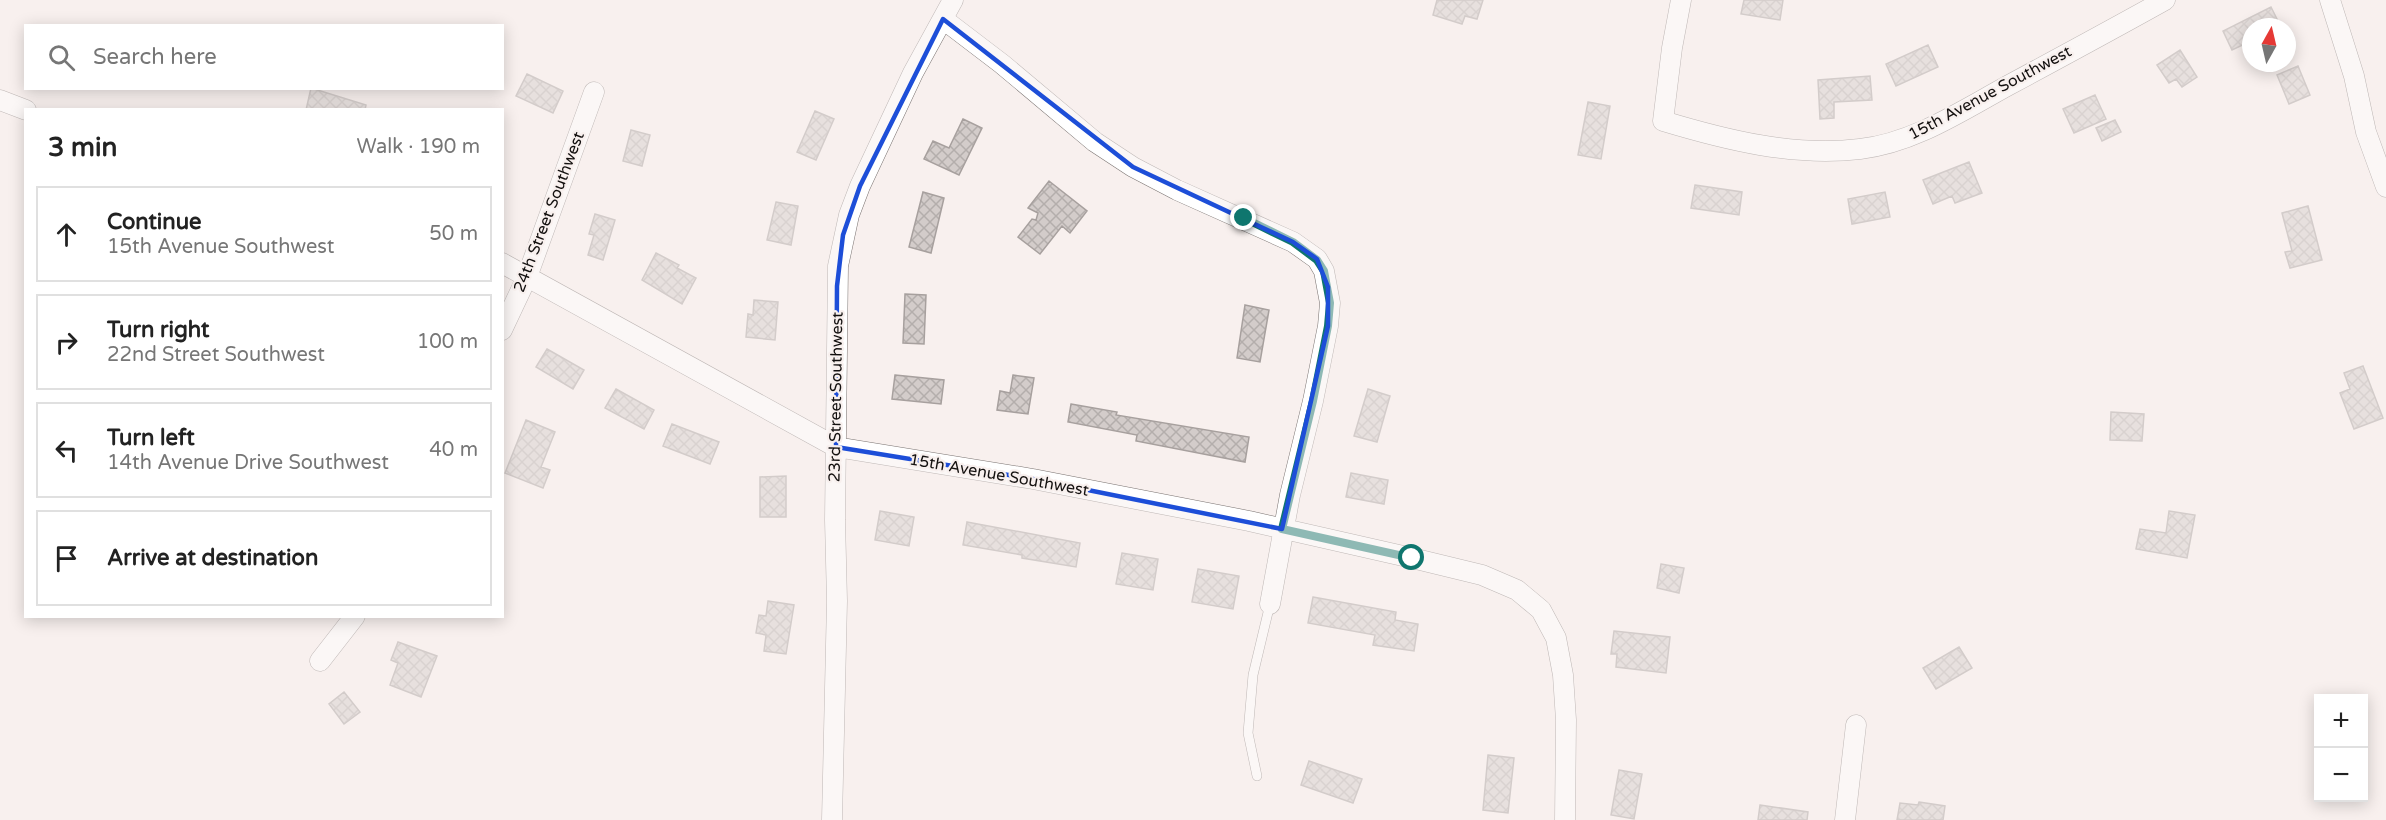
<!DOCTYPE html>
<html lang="en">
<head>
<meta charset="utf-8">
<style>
  body { margin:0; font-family:"Varela Round",sans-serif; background:#f2f2f2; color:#222 }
  .controls { position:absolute; right:18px; bottom:18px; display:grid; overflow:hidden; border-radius:0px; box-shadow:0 3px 15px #0003 }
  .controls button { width:54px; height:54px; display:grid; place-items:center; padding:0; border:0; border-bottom:2px solid #e0e0e0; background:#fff; color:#222; font:30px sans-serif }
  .compass { position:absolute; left:2242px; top:18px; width:54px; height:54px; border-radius:50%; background:#fff; box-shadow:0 3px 15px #0003; rotate:8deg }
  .stop { position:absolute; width:18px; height:18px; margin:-14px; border:4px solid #0f766e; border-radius:50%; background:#fff }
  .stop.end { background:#0f766e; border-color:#fff; box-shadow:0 2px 6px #0008 }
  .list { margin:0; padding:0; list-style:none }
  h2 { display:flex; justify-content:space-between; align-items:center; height:78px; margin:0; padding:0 24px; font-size:26px }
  h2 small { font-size:20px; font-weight:400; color:#767676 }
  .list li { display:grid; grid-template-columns:39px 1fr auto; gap:18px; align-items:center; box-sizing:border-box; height:96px; margin:0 12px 12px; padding:0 12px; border:2px solid #e0e0e0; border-radius:0px }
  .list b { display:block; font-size:22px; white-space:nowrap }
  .list p { margin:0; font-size:20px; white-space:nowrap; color:#767676 }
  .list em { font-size:20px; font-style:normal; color:#767676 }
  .icon { flex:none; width:33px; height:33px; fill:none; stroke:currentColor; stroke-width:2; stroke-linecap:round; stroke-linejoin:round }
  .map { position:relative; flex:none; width:2386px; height:820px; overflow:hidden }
  .search { position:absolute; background:#fff; box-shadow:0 3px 15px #0003; left:24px; top:24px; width:480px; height:66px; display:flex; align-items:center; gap:15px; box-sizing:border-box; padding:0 21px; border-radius:0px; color:#767676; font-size:22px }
  .panel { position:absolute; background:#fff; box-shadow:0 3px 15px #0003; left:24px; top:108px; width:480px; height:510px; border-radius:0px }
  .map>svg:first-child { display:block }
  .building { fill:url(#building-cross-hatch); stroke:#a7a09e; stroke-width:1.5 }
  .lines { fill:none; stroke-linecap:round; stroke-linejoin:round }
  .service-casing { stroke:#7a7371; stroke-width:10 }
  .minor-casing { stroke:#7a7371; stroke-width:21 }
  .service { stroke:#fff; stroke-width:9 }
  .minor { stroke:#fff; stroke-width:20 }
  .route { stroke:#0f766e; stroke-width:8 }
  .marked { fill:none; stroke:#1d4ed8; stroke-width:4.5; stroke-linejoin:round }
  .labels { text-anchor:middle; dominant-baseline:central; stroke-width:4.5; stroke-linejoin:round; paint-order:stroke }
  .street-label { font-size:16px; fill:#13100f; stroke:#f8f0ee }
</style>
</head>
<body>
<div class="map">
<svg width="2386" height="820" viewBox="0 0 2386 820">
  <defs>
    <pattern id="building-cross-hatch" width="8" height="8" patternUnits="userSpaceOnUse" patternTransform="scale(1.5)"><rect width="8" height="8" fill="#d3ccca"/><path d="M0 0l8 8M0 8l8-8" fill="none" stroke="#b4aeac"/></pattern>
  </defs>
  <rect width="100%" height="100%" fill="#f8f0ee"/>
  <path class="building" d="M1437 0H1483L1477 19 1465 16 1462 24 1433 15Z
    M1744 0H1783L1780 20 1741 14Z
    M2271 7 2281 27H2251V41L2232 50 2223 31Z
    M1928 45 1938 67 1896 86 1886 64Z
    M2180 50 2197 77 2182 87 2176 79 2169 83 2157 65Z
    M2298 66 2310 95 2289 104 2277 75Z
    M527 74 563 91 553 113 516 96Z
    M1870 76 1872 100 1834 102V118L1820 119 1818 80Z
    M311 88 366 105 365 110H306Z
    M2095 95 2106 119 2074 133 2063 109Z
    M1588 102 1610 106 1601 159 1578 155Z
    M815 111 834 119 816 160 797 152Z
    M963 119 982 128 959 175 924 159 933 141 949 148Z
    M2115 120 2121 132 2102 141 2096 128Z
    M631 130 650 135 642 166 623 161Z
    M1969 162 1982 193 1955 203 1952 196 1933 204 1923 180Z
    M1049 181 1087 211 1070 233 1062 226 1040 254 1018 237 1032 219 1036 220 1038 213 1028 208Z
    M1695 185 1742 192 1739 215 1691 208Z
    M923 192 944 198 931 253 909 247Z
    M1885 192 1890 217 1852 224 1848 199Z
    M776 202 798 206 791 245 767 240Z
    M2308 206 2322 260 2290 268 2285 252 2292 251 2282 213Z
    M595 214 615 220 603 260 588 255 594 235 589 234Z
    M656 253 679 265 677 268 696 278 682 304 642 280Z
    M905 294 926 295 924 344 903 343Z
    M754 300 778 302 775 340 746 337 748 314 753 315Z
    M1245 305 1269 310 1260 362 1237 358Z
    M547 349 584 370 573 389 536 367Z
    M2363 366 2383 418 2354 429 2340 393 2350 389 2344 373Z
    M895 375 944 380 941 404 892 399Z
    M1013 375 1034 378 1028 414 997 410 1000 391 1010 393Z
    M616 389 654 410 644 429 605 408Z
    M1368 389 1390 396 1377 442 1354 436Z
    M1071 404 1117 412 1116 415 1249 437 1245 462 1136 441 1137 435 1068 422Z
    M2111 412 2144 414 2142 441 2110 440Z
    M526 420 555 432 541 467 550 470 543 488 505 473Z
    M672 424 719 442 710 464 663 446Z
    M1351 473 1388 480 1384 504 1346 497Z
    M786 476V517H760V477Z
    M880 511 914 517 909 546 875 540Z
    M2169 511 2195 515 2187 558 2136 549 2140 529 2166 533Z
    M967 522 1080 543 1076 567 1022 558V555L963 545Z
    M1122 553 1158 559 1153 590 1116 584Z
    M1661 564 1684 568 1679 593 1657 588Z
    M1198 569 1239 576 1233 609 1192 602Z
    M1313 597 1396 612 1395 620 1418 624 1414 651 1373 645 1375 635 1308 623Z
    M768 601 794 605 786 654 764 651 766 635 756 633 759 615 766 616Z
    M1614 631 1670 637 1666 673 1616 667 1617 654H1611Z
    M398 642 437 656 421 697 390 685 398 663 391 660Z
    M1959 647 1972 668 1936 689 1923 668Z
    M344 692 360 712 344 724 329 704Z
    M1488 755 1514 758 1508 813 1483 810Z
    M1309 761 1362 779 1353 803 1301 785Z
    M1619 770 1642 774 1634 819 1611 815Z
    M1919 802 1945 806 1943 820H1897L1900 803 1918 805Z
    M1760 805 1808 812 1807 820H1758Z"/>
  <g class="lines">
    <defs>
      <path id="service" d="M1257 776 1248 733 1253 675 1270 604"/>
      <path id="minor" d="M1681 0 1672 48 1663 121C1726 140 1794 157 1860 149 1914 143 1963 110 2009 85 2061 57 2113 29 2165 0
        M2330 0 2354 76 2366 132 2386 187
        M943 19 1002 64 1095 142 1133 167 1177 190 1293 242 1317 259 1324 271 1330 303 1328 326 1313 401 1290 495 1270 604
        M0 100 26 110
        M502 263 836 447 1033 479 1249 521 1412 558 1482 575 1517 590 1541 610 1556 638 1563 675 1566 720 1565 820
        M502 330 527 277 594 92
        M320 661 355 616
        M832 820 837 601 835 520 838 266 849 215 860 186 913 73 953 0
        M1845 820 1856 725"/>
    </defs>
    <use href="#service" class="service-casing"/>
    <use href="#minor" class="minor-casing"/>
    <use href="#service" class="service"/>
    <use href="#minor" class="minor"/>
  </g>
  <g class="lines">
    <path class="route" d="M1244 218 1293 242 1317 260 1324 271 1330 303 1328 326 1313 401 1282 529 1412 558"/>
  </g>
  <path d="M0 0H2386V820H0ZM943 19 1133 167 1293 242 1317 259 1328 287V326L1282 529 1033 479 836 447 837 286 843 235 860 186Z" fill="#f8f0ee" fill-opacity=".55" fill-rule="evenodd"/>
  <path class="marked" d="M943 19 1133 167 1293 242 1317 259 1328 287V326L1282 529 1033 479 836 447 837 286 843 235 860 186Z"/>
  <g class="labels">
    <g class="street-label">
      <text transform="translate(1990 93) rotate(-28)">15th Avenue Southwest</text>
      <text transform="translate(549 212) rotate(-69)">24th Street Southwest</text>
      <text transform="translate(836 397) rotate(-89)">23rd Street Southwest</text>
      <text transform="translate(999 475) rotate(10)">15th Avenue Southwest</text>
    </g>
  </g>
</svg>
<div class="controls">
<button>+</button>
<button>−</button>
</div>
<svg class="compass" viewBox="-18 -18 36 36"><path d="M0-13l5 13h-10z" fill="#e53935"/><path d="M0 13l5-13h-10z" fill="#767676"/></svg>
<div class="stop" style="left:1412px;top:558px"></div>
<div class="stop end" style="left:1244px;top:218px"></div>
<div class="search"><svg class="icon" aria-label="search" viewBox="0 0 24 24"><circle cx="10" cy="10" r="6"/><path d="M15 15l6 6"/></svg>Search here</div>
<section class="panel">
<h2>3 min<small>Walk · 190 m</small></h2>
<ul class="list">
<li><svg class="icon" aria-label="ahead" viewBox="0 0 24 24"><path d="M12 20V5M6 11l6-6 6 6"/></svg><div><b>Continue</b><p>15th Avenue Southwest</p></div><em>50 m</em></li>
<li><svg class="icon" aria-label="right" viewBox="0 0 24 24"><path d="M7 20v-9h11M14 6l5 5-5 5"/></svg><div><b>Turn right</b><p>22nd Street Southwest</p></div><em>100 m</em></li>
<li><svg class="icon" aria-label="left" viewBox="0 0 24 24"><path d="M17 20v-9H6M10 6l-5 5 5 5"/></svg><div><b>Turn left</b><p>14th Avenue Drive Southwest</p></div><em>40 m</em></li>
<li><svg class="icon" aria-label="arrive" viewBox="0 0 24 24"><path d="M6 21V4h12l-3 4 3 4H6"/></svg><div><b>Arrive at destination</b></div></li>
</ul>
</section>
</div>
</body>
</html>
